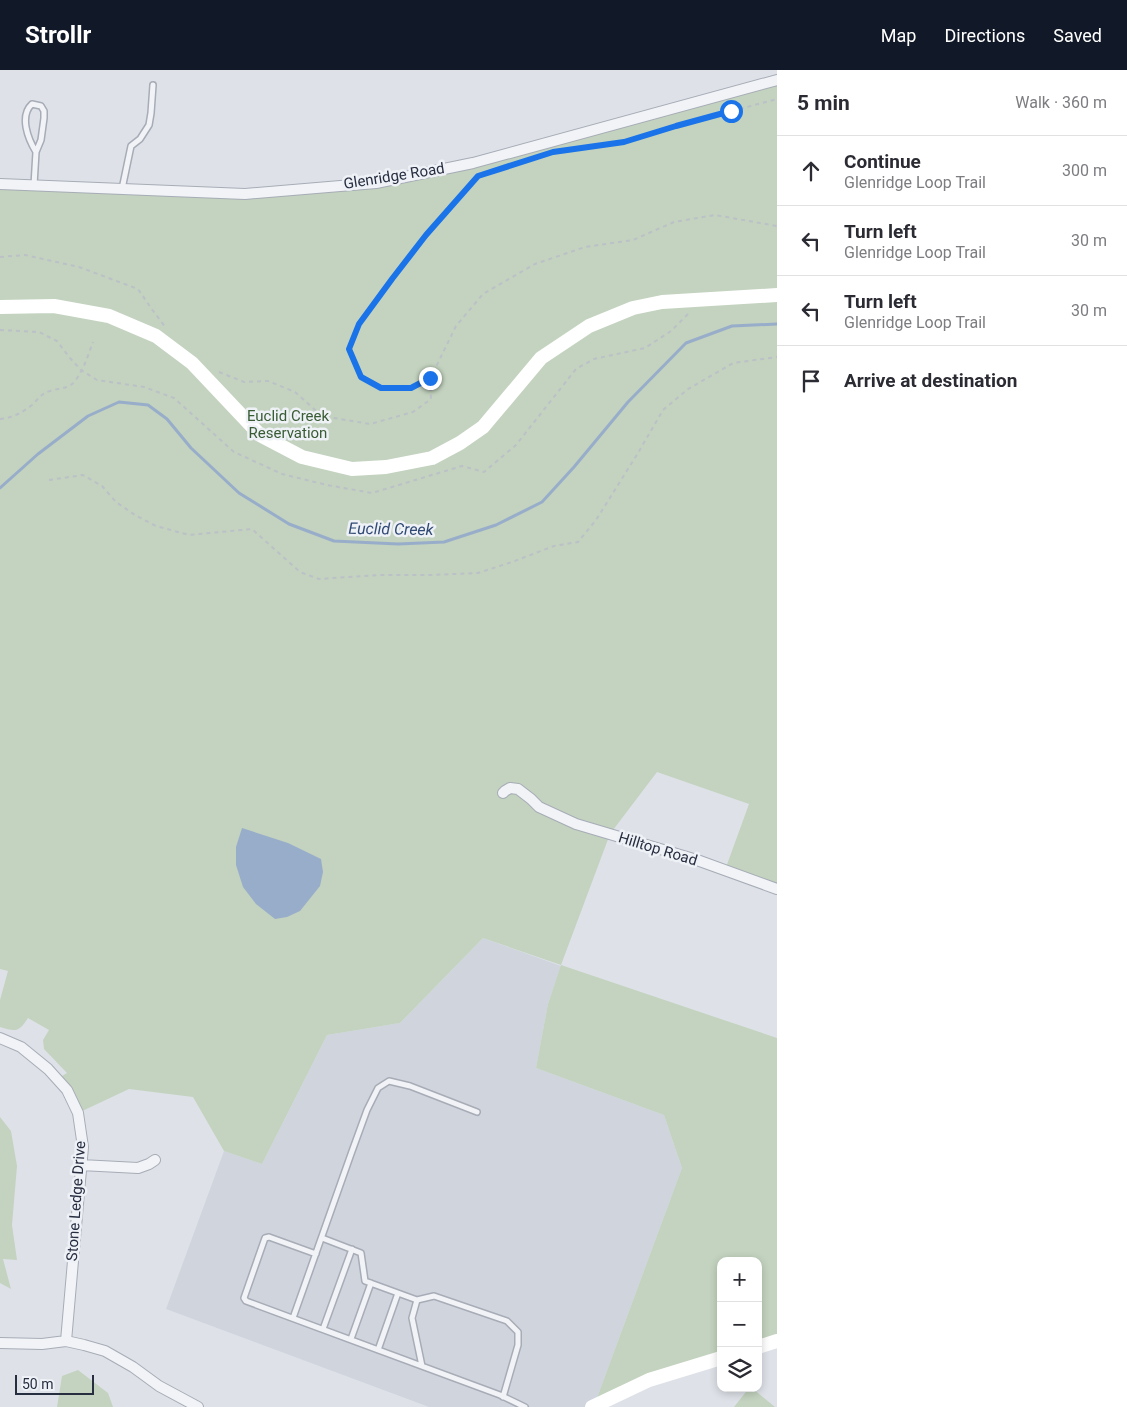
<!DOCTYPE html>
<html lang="en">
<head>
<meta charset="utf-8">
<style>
  body { margin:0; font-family:Roboto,sans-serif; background:#f2f2f3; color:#2b2b33 }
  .controls { position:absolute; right:15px; bottom:15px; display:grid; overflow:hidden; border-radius:10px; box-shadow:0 2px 8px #0003 }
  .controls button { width:45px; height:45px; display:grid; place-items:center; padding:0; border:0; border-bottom:1px solid #e1e1e2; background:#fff; color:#2b2b33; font:25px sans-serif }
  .scale { position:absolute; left:15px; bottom:12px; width:79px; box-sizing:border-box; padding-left:5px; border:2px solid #272e40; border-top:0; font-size:14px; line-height:18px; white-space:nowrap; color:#272e40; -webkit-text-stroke:4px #eef1f6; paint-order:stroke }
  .stop { position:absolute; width:15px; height:15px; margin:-11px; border:4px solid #1a73e8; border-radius:50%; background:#fff }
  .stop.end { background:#1a73e8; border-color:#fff; box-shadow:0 1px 5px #0008 }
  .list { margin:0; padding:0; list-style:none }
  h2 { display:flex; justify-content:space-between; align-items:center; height:65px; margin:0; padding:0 20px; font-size:21px }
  h2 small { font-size:16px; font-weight:400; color:#7c7c81 }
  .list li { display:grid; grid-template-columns:32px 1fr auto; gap:15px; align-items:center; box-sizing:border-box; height:70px; padding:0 20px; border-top:1px solid #e1e1e2 }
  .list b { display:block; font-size:19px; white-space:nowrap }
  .list p { margin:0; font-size:16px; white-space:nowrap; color:#7c7c81 }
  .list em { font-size:16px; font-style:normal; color:#7c7c81 }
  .icon { flex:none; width:28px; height:28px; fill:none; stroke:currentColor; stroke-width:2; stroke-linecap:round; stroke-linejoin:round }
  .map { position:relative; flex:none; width:777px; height:1337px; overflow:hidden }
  header { display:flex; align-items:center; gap:30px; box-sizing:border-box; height:70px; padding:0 25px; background:#111827; color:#fff }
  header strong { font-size:24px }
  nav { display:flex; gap:28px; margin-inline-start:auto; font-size:18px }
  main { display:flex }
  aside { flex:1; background:#fff }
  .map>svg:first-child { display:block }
  .built { fill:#d0d4dd }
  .green { fill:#c3d3bf }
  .water { fill:#98adca }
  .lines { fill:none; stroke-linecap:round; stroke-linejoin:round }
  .stream { stroke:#98adca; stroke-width:3 }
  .lane-casing { stroke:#a7acb6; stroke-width:8 }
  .street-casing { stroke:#a7acb6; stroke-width:12 }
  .path { stroke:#bcc0c7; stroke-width:2; stroke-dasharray:4 4; stroke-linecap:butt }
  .lane { stroke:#f1f3f7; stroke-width:5 }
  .street { stroke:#f1f3f7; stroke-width:10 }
  .secondary { stroke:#fff; stroke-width:14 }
  .route { stroke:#1a73e8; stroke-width:6 }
  .labels { text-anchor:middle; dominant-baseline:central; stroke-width:5; stroke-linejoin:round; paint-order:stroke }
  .street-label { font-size:15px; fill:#272e40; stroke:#eef1f6 }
  .park-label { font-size:15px; fill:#395c34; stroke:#eef1f6 }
  .water-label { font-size:16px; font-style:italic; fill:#304a75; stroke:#eef1f6 }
</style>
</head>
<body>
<header>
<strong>Strollr</strong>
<nav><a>Map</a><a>Directions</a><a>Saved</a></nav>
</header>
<main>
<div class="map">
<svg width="777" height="1337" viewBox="0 0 777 1337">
  <rect width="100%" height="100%" fill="#dee2e8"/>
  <path class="built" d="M483 868 561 896 548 934 536 998 664 1045 682 1098 594 1336 592 1337H429L166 1239 224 1081 262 1094 327 965 400 953Z"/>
  <path class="green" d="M777 10V819L725 800 749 734 657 702 610 764 561 895 777 968V1271L758 1277V1191H721V1288L594 1336 682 1098 664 1045 536 998 548 934 561 895 483 868 400 953 327 965 262 1094 224 1081 193 1027 129 1019 78 1043 57 1009 67 1003 44 979 43 970 49 960 28 948C19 962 16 962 0 957V930L8 901 0 899V114L223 123 376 113Z
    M0 1047 11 1061 17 1096 12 1155 17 1190 3 1189 11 1219 0 1213Z
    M78 1300 108 1323 113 1337H57L62 1306Z
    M749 1318H752L775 1337H734Z"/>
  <path class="water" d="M242 758 288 773 321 789 323 802 320 816 300 841 287 847 275 849 256 834 243 817 236 795V777Z"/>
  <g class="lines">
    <path class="stream" d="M0 418 38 384 88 346 119 332 148 335 167 349 191 378 239 423 289 454 334 471 398 474 444 472 496 455 542 432 574 397 628 332 686 273 732 256 777 254"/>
    <defs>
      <path id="lane" d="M34 115 36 82 41 70 44 48V41L41 36 32 34C19 46 28 69 36 82
        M122 119 131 76 140 69 149 55 151 43 153 15
        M322 1168 361 1183 365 1211 417 1230
        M316 1184 269 1167 265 1168 244 1228 246 1231 500 1325 525 1337
        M293 1248 351 1084 367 1040 378 1018 389 1011 410 1016 477 1042
        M323 1259 352 1179
        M351 1269 371 1213
        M378 1280 398 1223
        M422 1296 412 1248 417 1230 434 1226 507 1251 518 1262V1275L503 1327"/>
      <path id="street" d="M0 114 245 124 376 113 473 93 777 10
        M503 723 505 721 510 718 518 719 531 729 539 737 576 754 697 790 777 819
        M0 968 21 977 48 999 67 1020 78 1043 83 1077 66 1271
        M81 1095 138 1098 149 1094 155 1090
        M0 1273 42 1274 66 1271 84 1275 105 1281 133 1297 159 1316 198 1337"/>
    </defs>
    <use href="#lane" class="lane-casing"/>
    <use href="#street" class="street-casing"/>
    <path class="path" d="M561 81 624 72 676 56 777 29
      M523 91 477 106 462 122 426 165 359 255 349 279 361 307 381 318H411L430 309 456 256 483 224 535 194 585 177 633 170 674 152 715 145 777 156
      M0 187 25 185 79 197 138 219 151 238 166 258
      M0 260 39 262 57 271 69 287 81 300 97 310 144 317 174 328 234 382 282 404 327 415 372 423 462 396 484 402 516 375 576 299 594 289 645 278 671 261 689 243
      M219 302 244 312 268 311 295 322 322 346 370 354 413 342 431 329 430 309
      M0 349C12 348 22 343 32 335 38 329 42 323 50 321 59 318 69 319 75 311 84 299 88 285 93 272
      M49 410 83 405 102 416 116 432 135 445 156 456 189 465 252 459 300 502 319 509 379 505H431L478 503 512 492 554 476 578 472 596 450 638 383 663 340 688 319 733 293 777 287"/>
    <use href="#lane" class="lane"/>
    <use href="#street" class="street"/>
    <path class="secondary" d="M0 237 54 236 109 246 156 266 192 293 260 365 302 387 352 399 386 397 432 388 460 373 483 357 541 288 589 256 633 238 662 232 777 225
      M758 1277 777 1271
      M592 1337 649 1310 721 1288"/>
  </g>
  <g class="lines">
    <path class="route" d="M430 308 411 318H381L361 307 349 279 359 254 392 209 426 165 478 106 553 82 624 72 676 56 731 41"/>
  </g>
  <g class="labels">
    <g class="street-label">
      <text transform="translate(394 106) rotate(-9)">Glenridge Road</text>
      <text transform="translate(658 779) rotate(17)">Hilltop Road</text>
      <text transform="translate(76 1131) rotate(-86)">Stone Ledge Drive</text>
    </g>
    <g class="park-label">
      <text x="288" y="346">Euclid Creek<tspan x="288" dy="17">Reservation</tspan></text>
    </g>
    <g class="water-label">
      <text transform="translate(391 459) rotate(1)">Euclid Creek</text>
    </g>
  </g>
</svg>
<div class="controls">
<button>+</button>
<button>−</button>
<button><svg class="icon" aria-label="layers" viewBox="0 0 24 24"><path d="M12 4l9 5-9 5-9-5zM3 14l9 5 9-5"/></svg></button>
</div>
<div class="scale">50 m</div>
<div class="stop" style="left:731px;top:41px"></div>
<div class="stop end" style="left:430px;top:308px"></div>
</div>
<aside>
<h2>5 min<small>Walk · 360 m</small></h2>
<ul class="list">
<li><svg class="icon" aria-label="ahead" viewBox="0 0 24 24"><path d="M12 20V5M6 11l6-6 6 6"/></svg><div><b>Continue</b><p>Glenridge Loop Trail</p></div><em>300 m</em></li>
<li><svg class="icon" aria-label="left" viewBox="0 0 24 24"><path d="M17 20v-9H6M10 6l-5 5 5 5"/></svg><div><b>Turn left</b><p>Glenridge Loop Trail</p></div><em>30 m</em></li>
<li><svg class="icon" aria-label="left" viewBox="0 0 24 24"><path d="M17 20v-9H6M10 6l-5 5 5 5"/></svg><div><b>Turn left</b><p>Glenridge Loop Trail</p></div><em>30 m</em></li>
<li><svg class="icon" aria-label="arrive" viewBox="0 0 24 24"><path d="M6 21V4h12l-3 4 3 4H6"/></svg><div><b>Arrive at destination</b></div></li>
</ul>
</aside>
</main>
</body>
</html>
